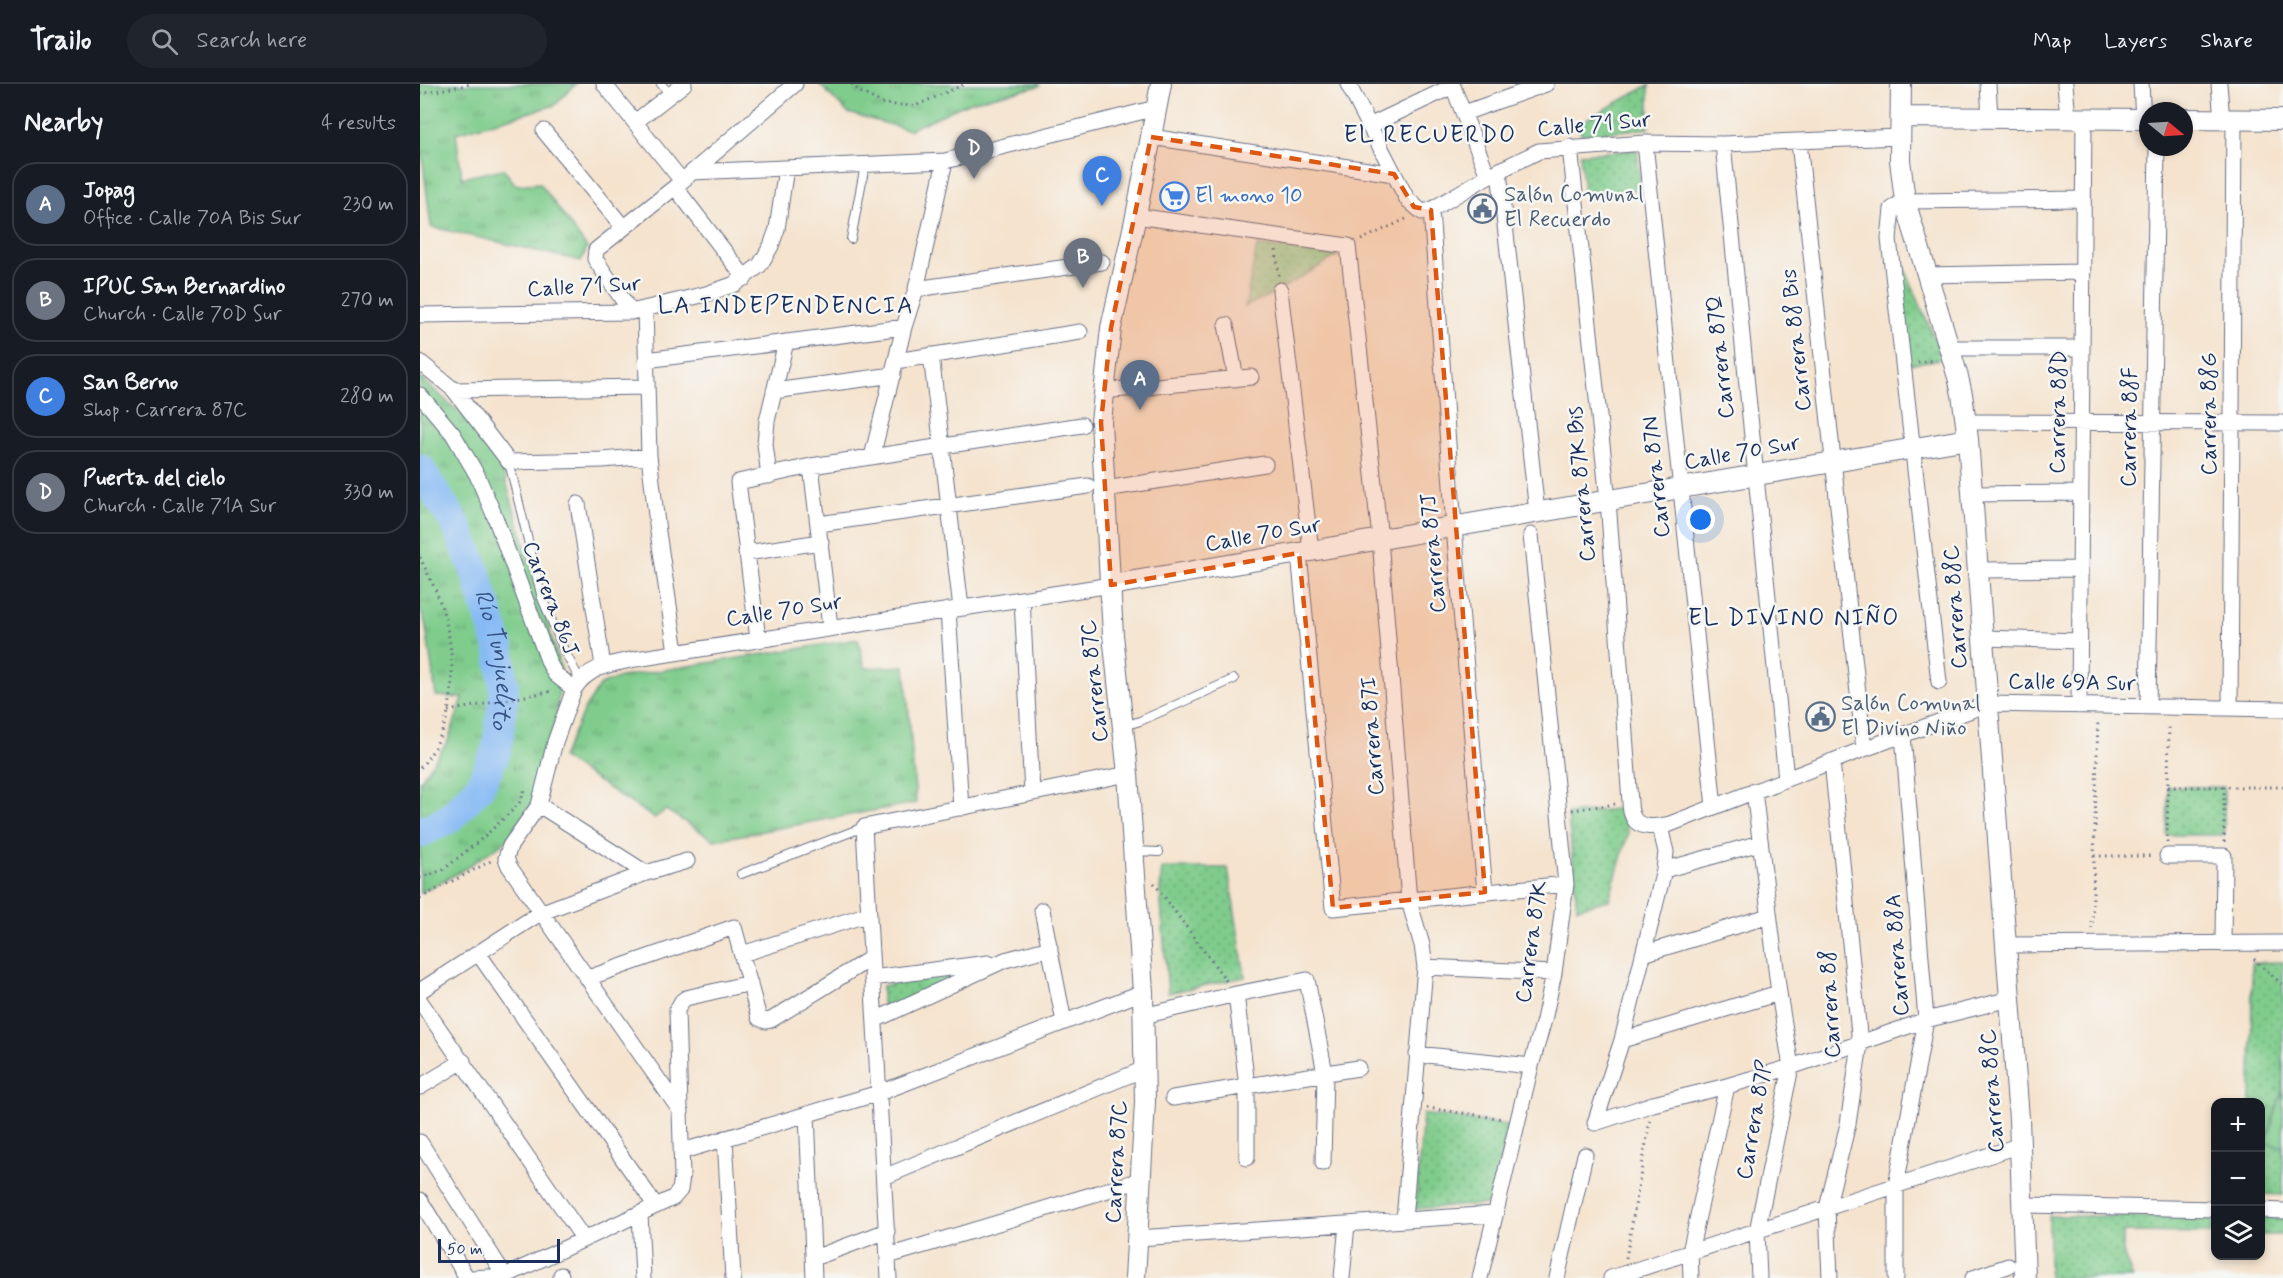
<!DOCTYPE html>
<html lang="en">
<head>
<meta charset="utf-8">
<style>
  body { margin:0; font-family:Mynerve,sans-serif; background:#20242c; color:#f1f3f6 }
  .controls { position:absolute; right:18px; bottom:18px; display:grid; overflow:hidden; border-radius:12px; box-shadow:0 3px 9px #0003 }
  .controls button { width:54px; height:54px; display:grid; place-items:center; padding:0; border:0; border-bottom:2px solid #363941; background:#171b24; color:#f1f3f6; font:30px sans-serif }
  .compass { position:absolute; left:1719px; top:18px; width:54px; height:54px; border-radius:50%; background:#171b24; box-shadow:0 3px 9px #0003; rotate:108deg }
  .scale { position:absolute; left:18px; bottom:15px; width:122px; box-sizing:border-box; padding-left:6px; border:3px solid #1b2f5e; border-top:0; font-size:16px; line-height:21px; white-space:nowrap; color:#1b2f5e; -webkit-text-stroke:4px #f6f6f2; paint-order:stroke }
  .you { position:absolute; left:1281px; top:436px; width:21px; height:21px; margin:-15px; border:4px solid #fff; border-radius:50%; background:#1a73e8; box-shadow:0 0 0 9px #1a73e833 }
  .badge { display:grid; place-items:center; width:39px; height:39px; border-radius:50%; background:#b45309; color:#fff; font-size:20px; font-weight:700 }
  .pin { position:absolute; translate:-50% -50px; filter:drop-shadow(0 2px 3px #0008) }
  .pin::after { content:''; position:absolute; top:32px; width:21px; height:18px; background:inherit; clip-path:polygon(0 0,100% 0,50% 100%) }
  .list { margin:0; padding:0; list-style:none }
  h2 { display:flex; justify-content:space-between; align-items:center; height:78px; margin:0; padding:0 24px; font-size:26px }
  h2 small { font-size:20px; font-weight:400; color:#9ea1a6 }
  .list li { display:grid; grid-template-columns:39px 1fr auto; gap:18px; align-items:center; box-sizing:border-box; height:84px; margin:0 12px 12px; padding:0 12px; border:2px solid #363941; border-radius:24px }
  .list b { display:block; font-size:22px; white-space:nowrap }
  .list p { margin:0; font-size:20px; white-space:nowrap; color:#9ea1a6 }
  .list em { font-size:20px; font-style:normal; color:#9ea1a6 }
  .icon { flex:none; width:33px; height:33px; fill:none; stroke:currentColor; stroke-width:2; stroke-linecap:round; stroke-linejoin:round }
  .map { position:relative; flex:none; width:1863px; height:1194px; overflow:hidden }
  header { display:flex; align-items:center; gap:36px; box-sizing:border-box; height:84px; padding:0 30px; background:#171b24; border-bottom:2px solid #363941 }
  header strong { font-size:28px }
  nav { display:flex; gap:33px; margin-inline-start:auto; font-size:21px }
  .search { width:420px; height:54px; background:#20242c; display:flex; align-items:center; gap:15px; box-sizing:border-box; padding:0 21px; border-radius:33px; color:#9ea1a6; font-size:22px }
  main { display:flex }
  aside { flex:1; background:#171b24 }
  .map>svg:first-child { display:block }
  .grass { fill:url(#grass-tufts); stroke:#4d7e75; stroke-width:1.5 }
  .park { fill:url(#park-dots); stroke:#4d7e75; stroke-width:1.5 }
  .pitch { fill:#7fcc8c; stroke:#4d7e75; stroke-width:1.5 }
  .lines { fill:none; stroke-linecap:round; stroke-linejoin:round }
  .river { stroke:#86baf4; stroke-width:30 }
  .service-casing { stroke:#676e85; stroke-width:10 }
  .minor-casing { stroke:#676e85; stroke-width:17 }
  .tertiary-casing { stroke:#676e85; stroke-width:22 }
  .path { stroke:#676e85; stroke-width:3; stroke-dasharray:1.5 4.5; stroke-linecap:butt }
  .service { stroke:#fff; stroke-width:8 }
  .minor { stroke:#fff; stroke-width:15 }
  .tertiary { stroke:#fff; stroke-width:20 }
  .marked { fill:#de5710; fill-opacity:0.2; stroke:#de5710; stroke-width:4.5; stroke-dasharray:12 8; stroke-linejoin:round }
  .labels { text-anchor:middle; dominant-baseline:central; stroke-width:5; stroke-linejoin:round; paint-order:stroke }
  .street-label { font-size:22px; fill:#1b2f5e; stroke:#f6f6f2 }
  .service-label { font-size:22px; fill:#4e5e75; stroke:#f6f6f2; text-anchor:start }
  .shop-label { font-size:22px; fill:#366cbe; stroke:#f6f6f2; text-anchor:start }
  .neighbourhood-label { font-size:24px; letter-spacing:1.5px; fill:#1b2f5e; stroke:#f6f6f2 }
  .water-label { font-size:24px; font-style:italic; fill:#365284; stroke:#f6f6f2 }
</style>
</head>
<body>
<header>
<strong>Trailo</strong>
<div class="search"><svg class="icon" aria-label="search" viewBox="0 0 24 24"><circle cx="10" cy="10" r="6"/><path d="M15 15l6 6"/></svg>Search here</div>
<nav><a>Map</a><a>Layers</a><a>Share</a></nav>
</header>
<main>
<aside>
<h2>Nearby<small>4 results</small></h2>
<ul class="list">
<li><span class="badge" style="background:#5c6f8a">A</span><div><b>Jopag</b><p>Office · Calle 70A Bis Sur</p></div><em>230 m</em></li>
<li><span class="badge" style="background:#6b7280">B</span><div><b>IPUC San Bernardino</b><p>Church · Calle 70D Sur</p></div><em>270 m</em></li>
<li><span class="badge" style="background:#3f7fe0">C</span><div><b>San Berno</b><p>Shop · Carrera 87C</p></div><em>280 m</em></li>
<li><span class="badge" style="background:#6b7280">D</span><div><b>Puerta del cielo</b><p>Church · Calle 71A Sur</p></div><em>330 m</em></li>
</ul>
</aside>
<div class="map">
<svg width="1863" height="1194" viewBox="0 0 1863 1194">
  <defs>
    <pattern id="grass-tufts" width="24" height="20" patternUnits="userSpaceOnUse" patternTransform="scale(1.5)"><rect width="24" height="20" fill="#7fcc8c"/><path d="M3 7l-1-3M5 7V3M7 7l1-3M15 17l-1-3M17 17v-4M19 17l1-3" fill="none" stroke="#67a676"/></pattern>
    <pattern id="park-dots" width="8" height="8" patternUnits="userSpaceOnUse" patternTransform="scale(1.5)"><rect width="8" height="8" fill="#7fcc8c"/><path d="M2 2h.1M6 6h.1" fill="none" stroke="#67a676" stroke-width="1.8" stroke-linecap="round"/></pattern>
  </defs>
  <rect width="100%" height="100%" fill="#f6f6f2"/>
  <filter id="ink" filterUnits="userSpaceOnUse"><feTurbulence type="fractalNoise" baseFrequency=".0167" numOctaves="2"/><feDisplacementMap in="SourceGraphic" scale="12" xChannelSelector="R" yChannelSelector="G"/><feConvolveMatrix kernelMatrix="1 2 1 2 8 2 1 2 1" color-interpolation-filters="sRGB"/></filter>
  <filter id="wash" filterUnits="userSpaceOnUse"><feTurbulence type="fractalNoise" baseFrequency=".008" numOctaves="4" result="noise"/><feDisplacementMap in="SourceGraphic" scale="24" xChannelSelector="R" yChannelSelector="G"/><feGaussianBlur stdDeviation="1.35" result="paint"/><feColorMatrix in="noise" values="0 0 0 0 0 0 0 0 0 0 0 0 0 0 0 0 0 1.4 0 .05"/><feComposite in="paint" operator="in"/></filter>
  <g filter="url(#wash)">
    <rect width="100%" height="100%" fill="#f5e3ce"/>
    <path class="grass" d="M0 0H156L135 21 36 49 42 94 83 85 96 101 120 99 167 164 161 177 11 143 0 55Z
      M399 0H619L620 2 550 18 489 46 428 29Z
      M0 293 49 337 82 384 141 585 137 629 114 716 89 755 38 789 0 809V697L28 657 43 614 16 612 5 538 0 525Z
      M438 555 445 584 485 582 496 719 294 756 246 726 234 734 142 674 165 624 180 601 200 593Z"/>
    <path class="park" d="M1229 1V44L1162 51 1156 41Z
      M1217 66 1221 106 1164 110 1160 70Z
      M837 161 917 172 860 206 825 223Z
      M1475 161 1523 275 1490 280Z
      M1748 703H1804V751H1747Z
      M1205 724 1208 750 1189 816 1157 824 1148 730Z
      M742 784H808L825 893 748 909 740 806Z
      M1863 878V1111L1841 1110 1840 1018H1831L1832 879Z
      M567 881 462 927V902Z
      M1003 1030 1088 1041 1071 1120 995 1125Z
      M1629 1132 1795 1133V1149L1703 1148V1169L1713 1194H1629Z
      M1841 1133H1863V1151H1841Z"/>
    <path class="pitch" d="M1863 1005V1064L1846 1059Z"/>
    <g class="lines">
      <path class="river" id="s1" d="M0 385 36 441 55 486 80 567 84 607 77 665 60 702 30 734 0 749"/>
    </g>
  </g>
  <g filter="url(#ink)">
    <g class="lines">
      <defs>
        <path id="service" d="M241 0 250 10
          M431 155 445 81
          M89 378 122 514 144 566 160 596
          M704 642 720 637 814 595
          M714 767 739 768
          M321 790 444 743"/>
        <path id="minor" d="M184 0 262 97
          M928 0 987 115 1002 128 1011 126 1068 92 1119 67 1225 59 1303 60 1480 53
          M1032 0 1068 92
          M1568 0 1570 34
          M1645 0 1648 35
          M1721 0 1723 35
          M1799 0 1802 36
          M1044 29 1126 0
          M215 38 264 0
          M949 42 1033 2
          M124 47 203 143
          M731 53 974 90
          M1379 58 1444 665
          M1225 59 1294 723
          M1303 60 1366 695
          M1150 63 1188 416 1210 718C1210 722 1211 729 1213 733 1219 746 1239 743 1250 740L1444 665 1568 620 1863 625
          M1079 87 1117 428
          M272 88 525 77 736 24
          M255 103 325 194
          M1011 126 1034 443 1065 808
          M716 132 928 162 960 455 989 817 1002 861 1005 883 984 1136
          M1506 191 1663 188
          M496 205 682 178
          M860 206 891 467
          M225 225 229 372 238 448 256 568
          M211 228 175 175 176 166 255 103 375 0
          M0 231 211 228 286 210 315 200 340 181 351 162 357 145 366 84
          M806 241 816 295
          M1529 264H1662
          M511 271 541 524
          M226 276 484 243
          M476 277 660 248
          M0 278 34 306 89 378 182 376 229 372
          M34 306 227 303
          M354 307 473 291
          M683 307 831 293
          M0 311 33 350 57 391 75 433 129 579 135 590 154 605 135 658 119 721 90 762 86 774 89 782 261 1028
          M1546 338 1863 339
          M452 373 484 243 496 205 525 77
          M391 382 410 543
          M349 392 345 360 347 337 366 258
          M685 405 845 380
          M1552 410 1660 409
          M158 420 183 582
          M399 440 668 402
          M326 469 401 458
          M879 469 913 824 1146 800
          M1558 486 1660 485
          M602 515 612 709
          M528 526 541 724
          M1563 554 1659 557
          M338 555 318 398 391 382 662 341
          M1519 598 1469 155 1472 125 1485 117 1663 115
          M154 605C169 582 191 580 216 575L691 501
          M1659 622 1664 35
          M1728 623 1737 63
          M1810 624 1814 36
          M1334 707 1359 909 1371 983 1337 1147 1339 1194
          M119 721 226 789
          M1747 772H1804L1803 860
          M1244 786 1340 759
          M622 826 644 938
          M1585 861 1863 859
          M58 869 236 1122
          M322 870 449 830
          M1223 870 1349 832
          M1005 883 1134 889
          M168 894 314 843 339 934 346 937 351 936 451 874
          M452 894 568 879
          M0 907 120 829 226 789 267 777
          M816 910 827 1002V1074
          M0 917 163 1154
          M723 932 816 910 887 896 905 989 903 1079
          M455 936 585 876 630 864
          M1202 956 1359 909
          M997 970 1111 982
          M0 1003 43 977
          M753 1014 938 984
          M387 1030 394 1194
          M1175 1039 1233 1020 1307 1002 1371 983 1506 936 1590 915
          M1175 1039 1202 956 1244 786 1246 768 1240 743
          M305 1054 313 1194
          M0 1058 85 1192V1194
          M263 1067 459 1009 723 908
          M464 1093 724 985
          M0 1116 47 1194
          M1603 1121 1796 1125
          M1840 1126 1863 1127
          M220 1129 223 1194
          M718 1154 1075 1130
          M468 1172 721 1096
          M394 1174 467 1147
          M141 1191V1194
          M52 1194 85 1192 253 1114 260 1106 262 1092 257 926 262 917 266 914 330 899
          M469 1194 444 743 708 690
          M922 1194 927 1140
          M1060 1194 1111 982 1124 936 1134 889 1146 800 1111 451
          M1137 1194 1165 1071
          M1191 1194 1601 1061
          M1271 1194 1270 1168 1307 1002
          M1410 1194 1407 1124 1428 1040 1440 960 1412 677
          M1476 1194V1102L1506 936 1483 651
          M1553 1194 1588 1182"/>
        <path id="tertiary" d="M1481 0 1480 76 1485 117 1538 293 1542 310 1548 355 1599 1035 1605 1194
          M1481 33 1728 35
          M1764 35 1863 36
          M691 501 1548 355
          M715 1194 725 1018 723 908 708 690 693 551 681 338 691 244 716 132 741 0"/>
      </defs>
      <use href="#service" class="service-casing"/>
      <use href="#minor" class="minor-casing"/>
      <use href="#tertiary" class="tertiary-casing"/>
      <path class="path" d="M432 0 440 8 464 20 495 22 545 0
        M0 10 51 0
        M941 156 986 135
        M856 166 859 192
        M1498 279 1516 276
        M0 473C6 487 14 501 19 515 38 569 40 639 0 684
        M28 627 132 607
        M1748 703H1863
        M1152 726 1196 720
        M1804 758V703
        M1747 759 1749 639
        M1674 772H1733
        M0 794 23 786 65 752 99 720 106 703
        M734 799 807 898
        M0 814 71 777
        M1672 845 1678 636
        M1834 875 1863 901
        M1007 1024 1084 1035
        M1206 1174 1230 1036"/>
      <use href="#service" class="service"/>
      <use href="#minor" class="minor"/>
      <use href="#tertiary" class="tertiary"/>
    </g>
  </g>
  <path class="marked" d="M731 53 974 90 994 123 1011 126 1065 808 913 824 879 469 691 501 681 338 691 244Z"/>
  <defs>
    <symbol id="supermarket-ring" viewBox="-11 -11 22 22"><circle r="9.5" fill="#f6f6f2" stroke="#3f7fe0" stroke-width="1.5"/><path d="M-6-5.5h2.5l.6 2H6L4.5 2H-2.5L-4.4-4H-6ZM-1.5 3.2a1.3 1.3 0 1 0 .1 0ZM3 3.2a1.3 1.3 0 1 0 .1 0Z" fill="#3f7fe0"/></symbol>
    <symbol id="civic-ring" viewBox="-11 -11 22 22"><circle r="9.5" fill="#f6f6f2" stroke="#5c6f8a" stroke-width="1.5"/><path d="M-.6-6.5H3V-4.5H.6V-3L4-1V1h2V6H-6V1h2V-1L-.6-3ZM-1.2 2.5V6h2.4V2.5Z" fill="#5c6f8a"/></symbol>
  </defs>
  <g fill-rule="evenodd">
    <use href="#supermarket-ring" x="738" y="96" width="33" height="33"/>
    <use href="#civic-ring" x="1046" y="108" width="33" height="33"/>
    <use href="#civic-ring" x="1384" y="616" width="33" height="33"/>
  </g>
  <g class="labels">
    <g class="street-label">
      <text transform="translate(1174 41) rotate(-5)">Calle 71 Sur</text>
      <text transform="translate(164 203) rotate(-3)">Calle 71 Sur</text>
      <text transform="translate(1377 256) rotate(-96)">Carrera 88 Bis</text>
      <text transform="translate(1301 273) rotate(-96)">Carrera 87Q</text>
      <text transform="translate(1639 328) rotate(-89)">Carrera 88D</text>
      <text transform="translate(1790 330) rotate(-90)">Carrera 88G</text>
      <text transform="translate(1710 343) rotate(-89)">Carrera 88F</text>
      <text transform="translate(1322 369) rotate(-10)">Calle 70 Sur</text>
      <text transform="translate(1237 393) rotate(-96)">Carrera 87N</text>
      <text transform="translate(1162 400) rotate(-95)">Carrera 87K Bis</text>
      <text transform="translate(843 451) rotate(-10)">Calle 70 Sur</text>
      <text transform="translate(1014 469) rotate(-95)">Carrera 87J</text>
      <text transform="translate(130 515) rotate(69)">Carrera 86J</text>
      <text transform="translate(1536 523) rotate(-94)">Carrera 88C</text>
      <text transform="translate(364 527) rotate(-9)">Calle 70 Sur</text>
      <text transform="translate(675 597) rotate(-96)">Carrera 87C</text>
      <text transform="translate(1652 599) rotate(1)">Calle 69A Sur</text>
      <text transform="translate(953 652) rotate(-94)">Carrera 87I</text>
      <text transform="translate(1112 858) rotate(-82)">Carrera 87K</text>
      <text transform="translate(1478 871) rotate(-94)">Carrera 88A</text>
      <text transform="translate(1411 920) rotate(-93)">Carrera 88</text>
      <text transform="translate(1573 1007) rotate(-94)">Carrera 88C</text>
      <text transform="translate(1335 1036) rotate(-80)">Carrera 87P</text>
      <text transform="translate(697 1078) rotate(-87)">Carrera 87C</text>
    </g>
    <g class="service-label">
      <text x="1084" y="111">Salón Comunal<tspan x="1084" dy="25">El Recuerdo</tspan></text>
      <text x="1421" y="620">Salón Comunal<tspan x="1421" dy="25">El Divino Niño</tspan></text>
    </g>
    <g class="shop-label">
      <text x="775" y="112">El mono 10</text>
    </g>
    <g class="neighbourhood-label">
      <text x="1010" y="51">EL RECUERDO</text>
      <text x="366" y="222">LA INDEPENDENCIA</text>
      <text x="1374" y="534">EL DIVINO NIÑO</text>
    </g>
    <g class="water-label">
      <text stroke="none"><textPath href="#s1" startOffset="208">Río Tunjuelito</textPath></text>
    </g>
  </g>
</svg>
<div class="controls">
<button>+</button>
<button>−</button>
<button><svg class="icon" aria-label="layers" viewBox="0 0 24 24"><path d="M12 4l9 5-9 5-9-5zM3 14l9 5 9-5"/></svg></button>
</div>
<svg class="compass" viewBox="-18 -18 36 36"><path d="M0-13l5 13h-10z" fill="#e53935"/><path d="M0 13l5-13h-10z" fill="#9ea1a6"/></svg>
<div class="scale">50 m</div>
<div class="you"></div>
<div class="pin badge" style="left:720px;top:326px;background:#5c6f8a">A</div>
<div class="pin badge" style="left:663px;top:204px;background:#6b7280">B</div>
<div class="pin badge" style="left:682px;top:122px;background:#3f7fe0">C</div>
<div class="pin badge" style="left:554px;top:95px;background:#6b7280">D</div>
</div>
</main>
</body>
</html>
